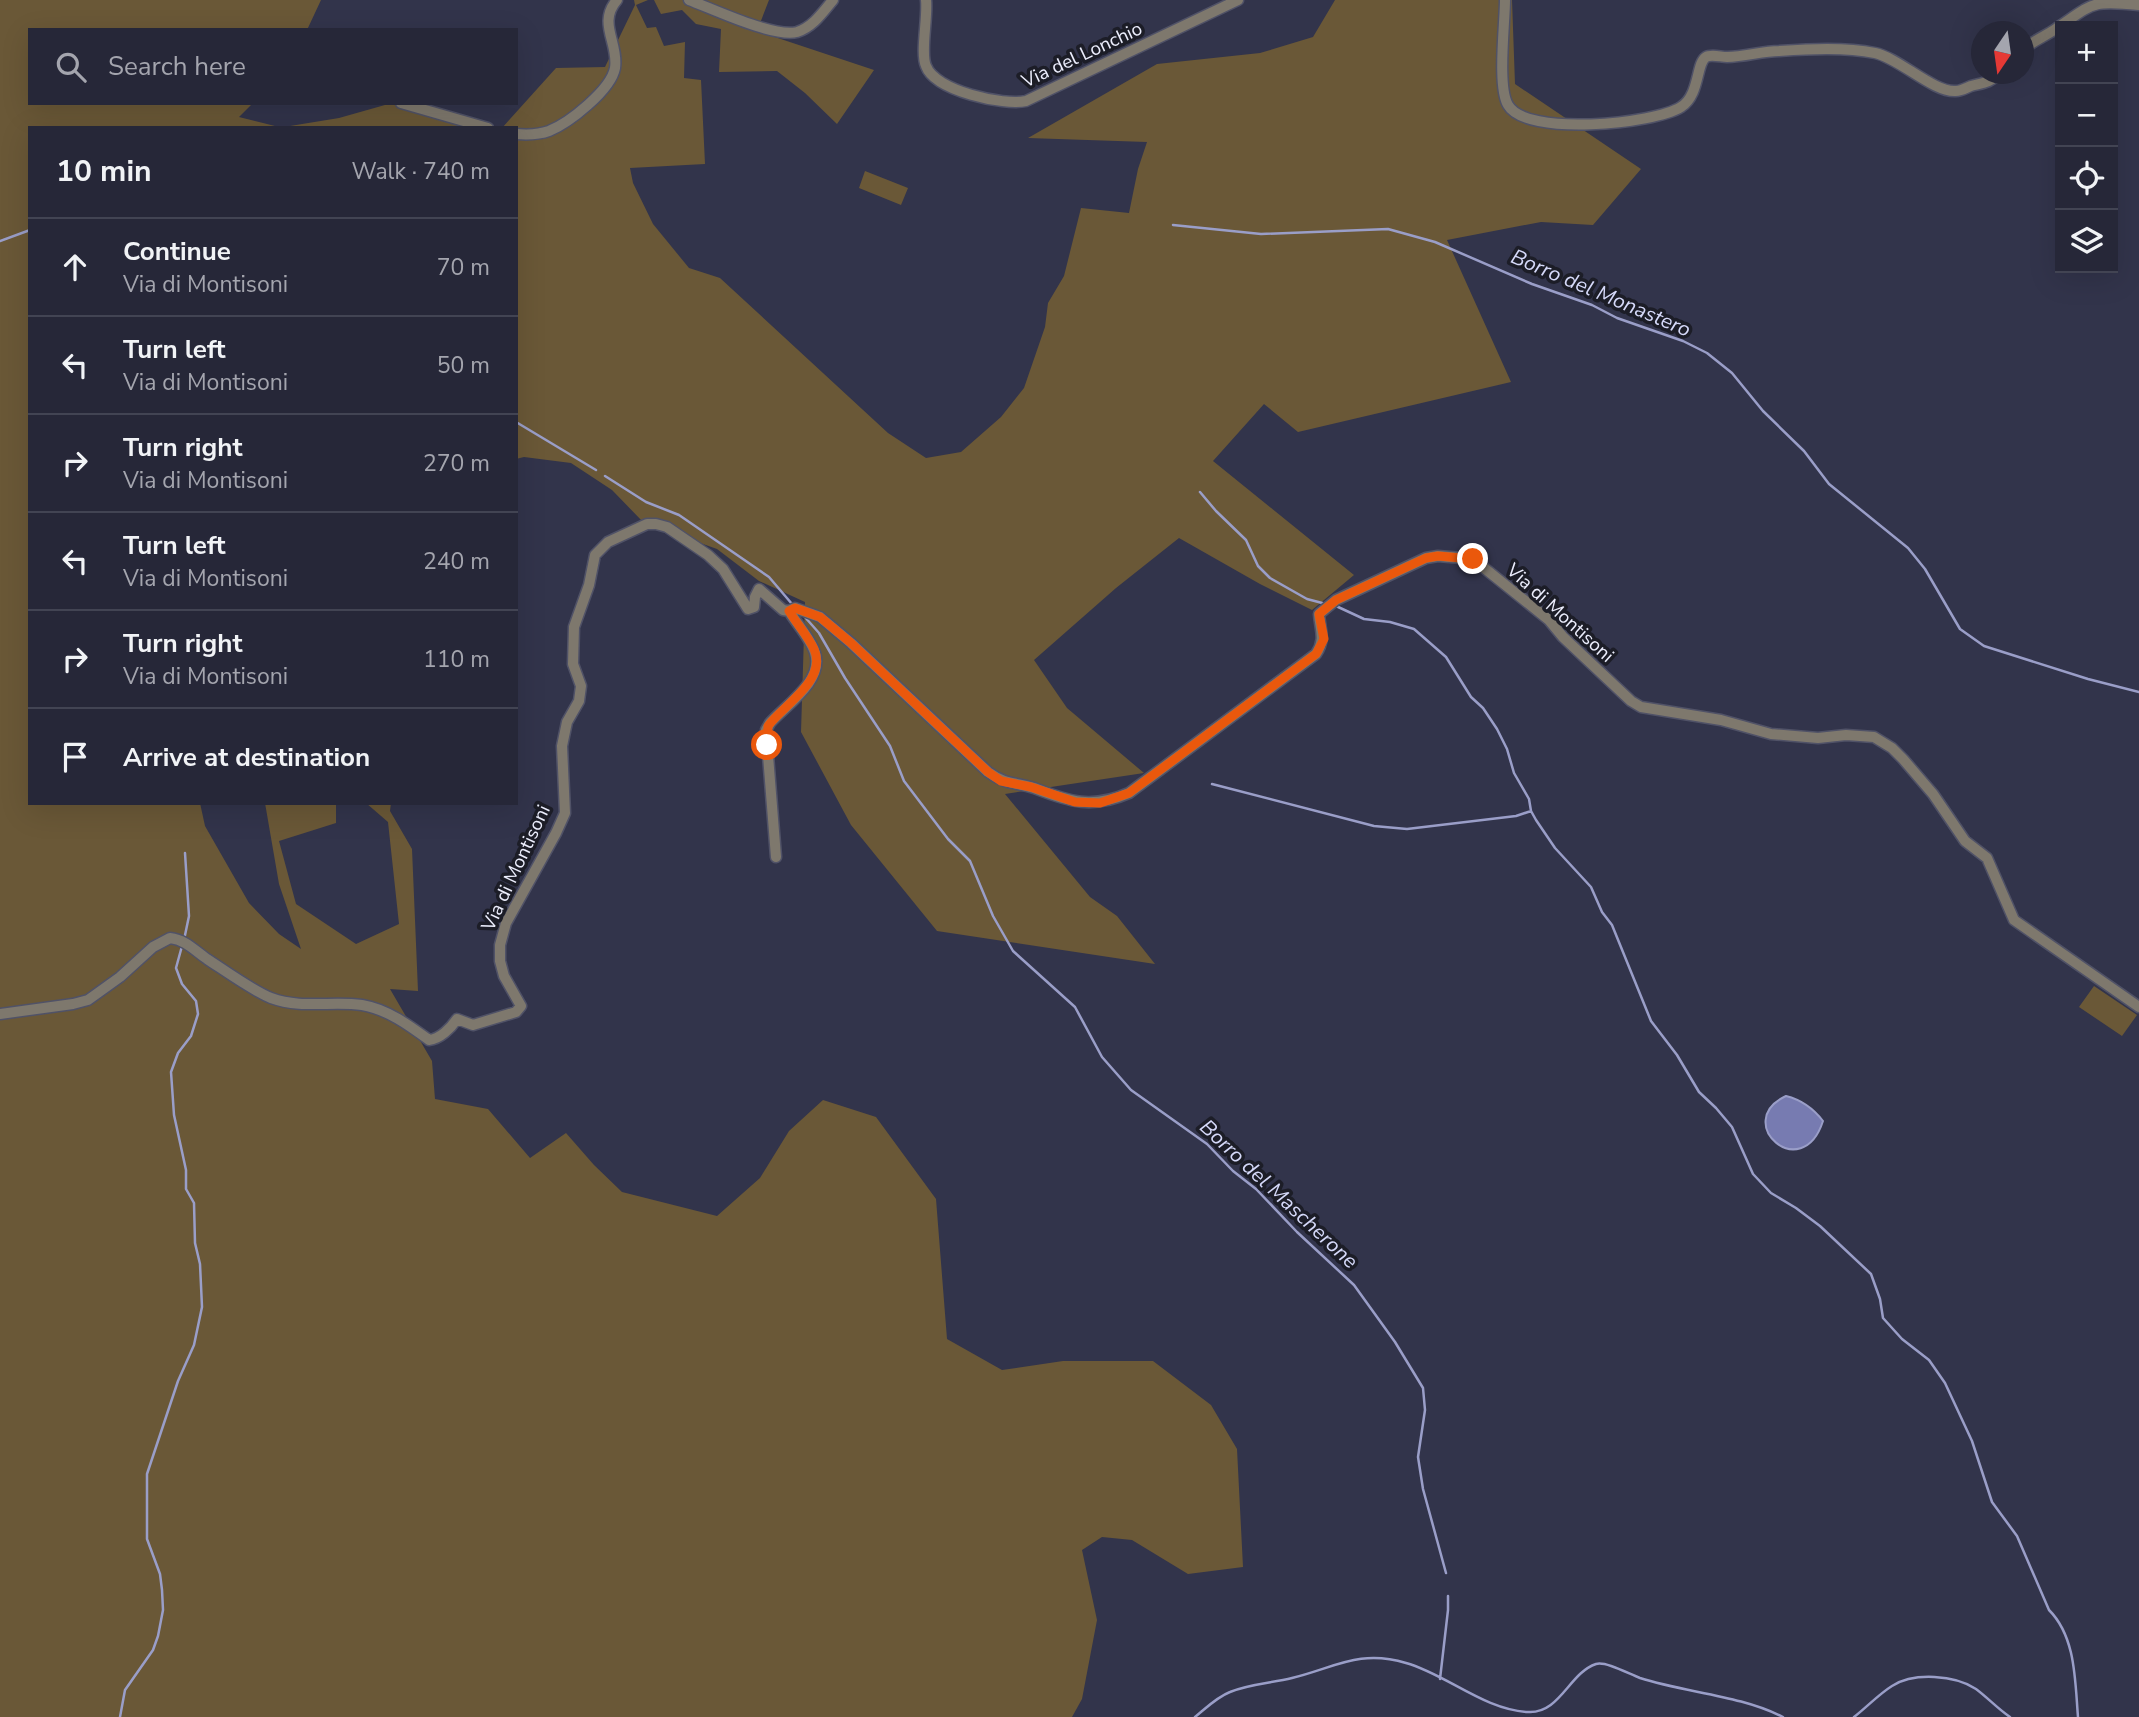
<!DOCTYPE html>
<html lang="en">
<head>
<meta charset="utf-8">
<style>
  body { margin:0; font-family:"Nunito Sans",sans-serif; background:#323343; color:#f1f3f6 }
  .controls { position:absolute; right:21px; top:21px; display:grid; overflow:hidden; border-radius:0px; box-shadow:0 7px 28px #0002 }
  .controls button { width:63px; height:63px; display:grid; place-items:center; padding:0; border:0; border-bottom:2px solid #424453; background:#262738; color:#f1f3f6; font:35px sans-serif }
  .compass { position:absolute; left:1971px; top:21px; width:63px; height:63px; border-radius:50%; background:#262738; box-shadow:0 7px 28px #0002; rotate:193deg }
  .stop { position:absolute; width:21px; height:21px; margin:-16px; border:5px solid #ea580c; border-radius:50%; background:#fff }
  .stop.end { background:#ea580c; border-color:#fff; box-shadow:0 2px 7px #0008 }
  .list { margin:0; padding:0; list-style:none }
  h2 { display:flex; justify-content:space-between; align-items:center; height:91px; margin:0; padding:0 28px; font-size:30px }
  h2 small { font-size:23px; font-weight:400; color:#a4a5ae }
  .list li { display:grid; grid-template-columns:46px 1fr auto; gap:21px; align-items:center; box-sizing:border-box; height:98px; padding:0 28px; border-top:2px solid #424453 }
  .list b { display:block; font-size:26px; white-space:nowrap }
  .list p { margin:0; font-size:23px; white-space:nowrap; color:#a4a5ae }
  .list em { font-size:23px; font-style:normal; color:#a4a5ae }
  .icon { flex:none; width:38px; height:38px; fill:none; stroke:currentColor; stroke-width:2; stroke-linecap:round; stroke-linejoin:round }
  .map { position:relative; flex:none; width:2139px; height:1717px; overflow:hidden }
  .search { position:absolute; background:#262738; box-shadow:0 7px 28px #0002; left:28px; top:28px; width:490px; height:77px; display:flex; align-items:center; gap:18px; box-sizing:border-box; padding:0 24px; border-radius:0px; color:#a4a5ae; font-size:26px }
  .panel { position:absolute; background:#262738; box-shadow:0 7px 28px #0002; left:28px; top:126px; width:490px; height:679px; border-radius:0px }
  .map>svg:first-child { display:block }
  .green { fill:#6a5837 }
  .water { fill:#777bb1; stroke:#9a9ec8; stroke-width:2 }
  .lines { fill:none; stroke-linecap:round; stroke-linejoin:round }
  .stream { stroke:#9a9ec8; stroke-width:2.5 }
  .street-casing { stroke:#505267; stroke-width:13 }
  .street { stroke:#7e786d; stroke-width:10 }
  .route { stroke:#ea580c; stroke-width:9 }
  .labels { text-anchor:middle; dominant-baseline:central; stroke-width:7; stroke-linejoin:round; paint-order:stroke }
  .street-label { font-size:19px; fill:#eceefd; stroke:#1c1d27 }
  .water-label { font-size:21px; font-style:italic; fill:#d5d9f9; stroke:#1c1d27 }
</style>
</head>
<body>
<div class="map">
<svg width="2139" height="1717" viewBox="0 0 2139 1717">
  <rect width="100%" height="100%" fill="#32344b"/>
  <path class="green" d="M0 0H321L307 30H30V103H253L239 117 275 126H290L339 118 392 103H410L495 128H30V803H200L205 826 249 903 279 934 301 949 279 884 265 803H336V823L279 841 296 904 356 944 399 924 388 822 366 803H391L390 811 412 849 418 991 390 989 432 1061 435 1099 488 1109 530 1158 566 1133 594 1165 622 1192 717 1216 760 1178 789 1131 823 1100 876 1117 936 1199 947 1339 1002 1370 1063 1361H1153L1211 1405 1237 1449 1243 1567 1188 1574 1132 1540 1102 1537 1082 1550 1097 1620 1082 1699 1072 1717H0Z
    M634 0H648L636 5 647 28 656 27 664 46 685 42 684 78 701 80 705 164 630 168 633 183 653 224 689 268 720 278 888 433 926 458 961 452 1001 417 1024 388 1045 327 1048 303 1064 276 1081 208 1129 213 1138 169 1147 142 1028 138 1157 64 1260 53 1313 37 1335 0H1512L1515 84 1641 169 1593 225 1541 222 1447 240 1511 382 1298 432 1264 404 1213 461 1354 575 1312 610 1260 584 1179 538 1116 588 1034 660 1067 708 1144 773 1005 794 1090 897 1117 916 1155 964 937 931 851 825 801 732 805 602 759 581 717 549 644 523 612 490 571 463 524 457 516 459V128H502L556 68 605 67 635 5Z
    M654 0H769L757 31 874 70 837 124 805 93 777 71 719 72 721 29 696 24 682 10 661 14Z
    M865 171 908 188 901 205 859 188Z
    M2094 986 2137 1015 2122 1036 2079 1007Z"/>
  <path class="water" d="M1786 1096C1802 1100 1813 1108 1823 1121 1802 1186 1731 1122 1786 1096Z"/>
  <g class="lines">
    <path class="stream" d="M1173 225 1261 234 1388 229 1435 242 1532 284 1592 305 1617 318 1683 341 1707 353 1732 373 1763 411 1804 451 1829 484 1908 548 1925 569 1960 629 1984 646 2088 679 2139 692
      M0 241 30 230
      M516 422 596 470
      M605 476 646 502 679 515 769 577 792 604
      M1200 492 1216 511 1246 540 1258 566 1270 578 1307 599 1326 604
      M1336 606 1364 619 1390 622 1414 629 1446 657 1471 697 1483 708 1497 729 1507 749 1514 773 1529 799 1531 811 1536 820 1555 848 1591 887 1602 912 1612 925 1651 1021 1677 1055 1699 1092 1716 1108 1732 1127 1753 1174 1771 1193 1796 1208 1820 1226 1871 1274 1880 1299 1883 1318 1902 1339 1929 1360 1945 1383 1972 1441 1992 1502 2017 1536 2049 1610C2076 1637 2075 1681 2078 1717
      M804 616 819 633 845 678 890 746 904 781 948 839 970 861 993 916 1013 951 1075 1007 1102 1057 1131 1090 1207 1144 1233 1171 1256 1189 1297 1232 1354 1285 1395 1342 1423 1388 1425 1410 1418 1457 1423 1489 1446 1573
      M1212 784 1374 826 1407 829 1516 816 1531 811
      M184 940 189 916 185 853
      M1440 1679 1448 1610V1596
      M120 1717 125 1690 153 1650 158 1636 163 1610 162 1590 160 1574 147 1539V1474L178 1381 194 1345 202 1307 200 1264 195 1243 194 1203 186 1189V1170L174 1115 171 1072 178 1053 191 1036 198 1014 196 1001 182 984 176 968 182 946
      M1195 1717C1206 1708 1217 1697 1230 1692 1249 1684 1272 1683 1292 1678 1334 1668 1359 1649 1406 1663 1446 1674 1484 1710 1528 1712 1560 1714 1569 1673 1596 1664 1606 1661 1629 1674 1640 1678 1687 1693 1739 1695 1783 1717
      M1854 1717C1867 1707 1879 1694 1892 1686 1914 1672 1955 1675 1976 1689 1988 1698 1998 1709 2010 1717"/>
    <defs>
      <path id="street" d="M689 0C713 9 774 38 797 32 813 27 823 12 833 0
        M926 0C928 18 920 53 926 66 935 91 1004 106 1026 101L1238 0
        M1505 0C1505 23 1497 87 1508 105 1526 137 1654 124 1681 107 1700 95 1696 63 1706 57 1711 54 1721 57 1727 57 1745 57 1762 51 1779 51 1809 49 1845 47 1875 53 1899 58 1934 93 1956 91 1961 91 1966 88 1971 86 1982 83 1990 83 1999 74
        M2024 49C2034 40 2046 36 2057 28 2094 3 2091 0 2139 5
        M401 103 488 128
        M516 134C528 135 538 135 549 131 569 123 611 90 615 68 619 43 597 23 617 0
        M776 857 766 730 770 723C786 705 824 681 815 653 811 639 797 624 789 611
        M0 1014 73 1004 88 1000 120 977 153 947 170 938C186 940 194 950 207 959 224 970 253 991 271 998 301 1009 332 1001 362 1005 387 1009 410 1026 429 1040 440 1039 451 1028 457 1019L473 1025 516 1012 521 1006 504 976 500 961V945L506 923 556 833 565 813 562 746 567 722 579 701 581 686 573 664 574 627 589 585 595 555 608 542 647 524H656L667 527 708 555 723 569 748 609 754 607 755 597 759 589 783 610 789 611 795 608 820 617 851 643 988 772C1006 785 1015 782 1034 788 1070 802 1092 809 1129 793L1316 654C1326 639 1320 630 1319 614L1336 600 1426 558 1438 556 1473 559 1549 620 1563 637 1631 701 1641 707 1721 720 1771 734 1818 738 1846 735 1874 737 1892 748 1903 759 1933 794 1965 841 1987 858 2014 920 2139 1007"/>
    </defs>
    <use href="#street" class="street-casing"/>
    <use href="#street" class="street"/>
  </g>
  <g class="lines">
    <path class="route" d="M767 745 768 726C783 705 828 680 814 649 808 636 797 624 789 611L795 608 820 617 851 643 988 772 1001 781 1031 787 1075 802 1100 803 1129 793 1316 654 1324 639 1319 614 1336 600 1426 558 1438 556 1473 559"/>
  </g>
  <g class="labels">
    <g class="street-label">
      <text transform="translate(1082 55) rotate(-25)">Via del Lonchio</text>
      <text transform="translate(1560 613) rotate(42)">Via di Montisoni</text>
      <text transform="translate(516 868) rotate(-65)">Via di Montisoni</text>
    </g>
    <g class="water-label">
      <text transform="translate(1601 293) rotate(23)">Borro del Monastero</text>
      <text transform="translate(1279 1194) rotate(43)">Borro del Mascherone</text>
    </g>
  </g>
</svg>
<div class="controls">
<button>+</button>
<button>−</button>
<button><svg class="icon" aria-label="locate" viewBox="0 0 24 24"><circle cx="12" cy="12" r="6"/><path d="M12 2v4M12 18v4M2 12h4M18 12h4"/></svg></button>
<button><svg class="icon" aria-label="layers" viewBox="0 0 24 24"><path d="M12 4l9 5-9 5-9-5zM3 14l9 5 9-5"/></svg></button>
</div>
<svg class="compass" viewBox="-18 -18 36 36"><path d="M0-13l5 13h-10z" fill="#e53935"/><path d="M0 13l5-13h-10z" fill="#a4a5ae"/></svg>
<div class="stop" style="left:767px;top:745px"></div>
<div class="stop end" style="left:1473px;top:559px"></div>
<div class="search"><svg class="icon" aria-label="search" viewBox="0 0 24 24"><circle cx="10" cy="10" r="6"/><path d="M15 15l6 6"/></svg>Search here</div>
<section class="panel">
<h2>10 min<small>Walk · 740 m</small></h2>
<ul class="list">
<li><svg class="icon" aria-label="ahead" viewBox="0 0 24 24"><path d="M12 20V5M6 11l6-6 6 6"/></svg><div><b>Continue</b><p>Via di Montisoni</p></div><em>70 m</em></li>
<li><svg class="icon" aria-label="left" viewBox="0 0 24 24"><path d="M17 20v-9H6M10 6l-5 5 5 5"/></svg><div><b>Turn left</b><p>Via di Montisoni</p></div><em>50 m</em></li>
<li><svg class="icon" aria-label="right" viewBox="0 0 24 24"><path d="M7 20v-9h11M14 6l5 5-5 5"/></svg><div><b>Turn right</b><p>Via di Montisoni</p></div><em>270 m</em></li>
<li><svg class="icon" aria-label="left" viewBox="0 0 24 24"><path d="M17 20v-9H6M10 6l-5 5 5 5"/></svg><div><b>Turn left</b><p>Via di Montisoni</p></div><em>240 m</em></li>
<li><svg class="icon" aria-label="right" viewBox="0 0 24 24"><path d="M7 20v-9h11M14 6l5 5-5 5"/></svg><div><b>Turn right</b><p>Via di Montisoni</p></div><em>110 m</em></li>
<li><svg class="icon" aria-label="arrive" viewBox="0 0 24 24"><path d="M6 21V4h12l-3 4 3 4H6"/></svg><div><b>Arrive at destination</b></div></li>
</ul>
</section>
</div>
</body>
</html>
